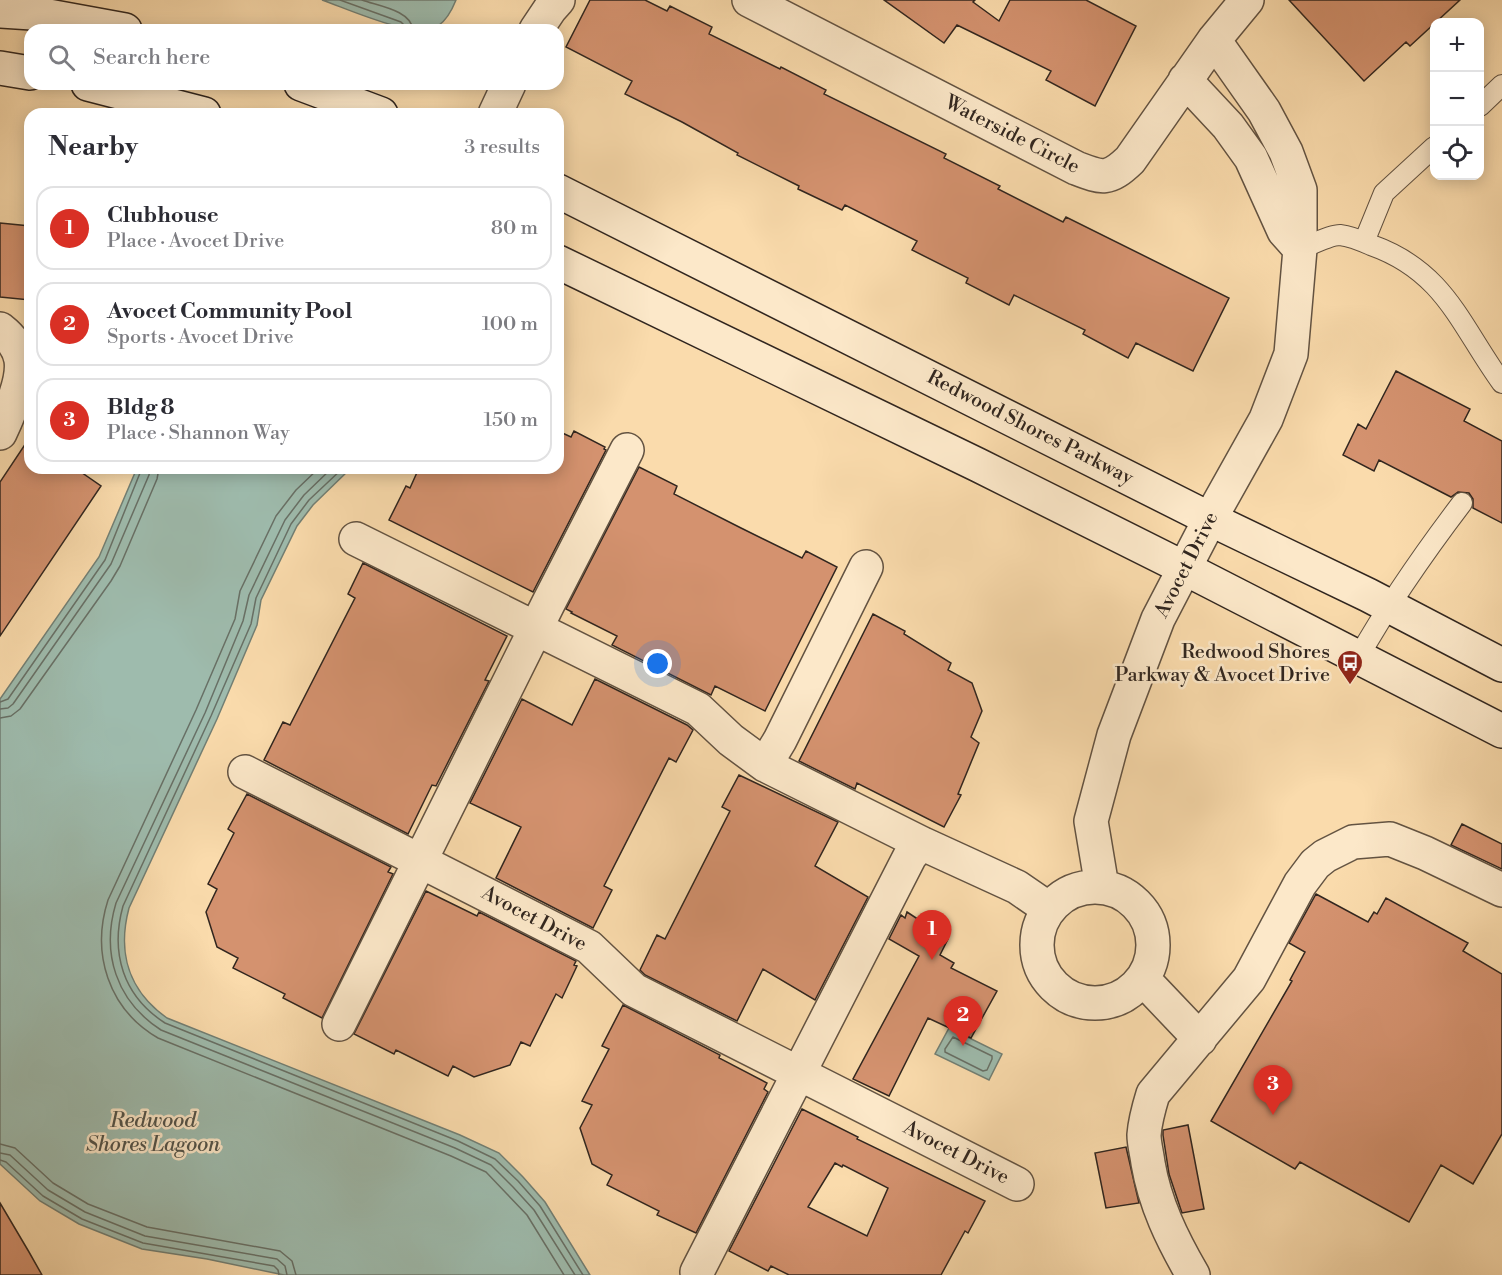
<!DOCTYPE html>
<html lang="en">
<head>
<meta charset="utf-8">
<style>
  body { margin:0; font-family:"Libre Bodoni",serif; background:#f2f2f3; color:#2b2b33 }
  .controls { position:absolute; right:18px; top:18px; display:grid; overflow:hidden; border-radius:12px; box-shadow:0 3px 15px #0003 }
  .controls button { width:54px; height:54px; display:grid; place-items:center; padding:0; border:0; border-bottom:2px solid #e1e1e2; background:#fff; color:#2b2b33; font:30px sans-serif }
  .you { position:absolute; left:658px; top:664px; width:21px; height:21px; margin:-15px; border:4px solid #fff; border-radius:50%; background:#1a73e8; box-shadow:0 0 0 9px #1a73e833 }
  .badge { display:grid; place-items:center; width:39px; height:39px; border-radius:50%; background:#d93025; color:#fff; font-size:20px; font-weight:700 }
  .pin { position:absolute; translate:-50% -50px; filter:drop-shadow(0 2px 3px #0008) }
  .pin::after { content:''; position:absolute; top:32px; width:21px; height:18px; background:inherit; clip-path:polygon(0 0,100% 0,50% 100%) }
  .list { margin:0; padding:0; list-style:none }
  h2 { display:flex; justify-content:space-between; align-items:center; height:78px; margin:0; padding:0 24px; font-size:26px }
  h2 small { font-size:20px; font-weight:400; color:#7c7c81 }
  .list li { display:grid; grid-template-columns:39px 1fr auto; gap:18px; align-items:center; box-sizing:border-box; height:84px; margin:0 12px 12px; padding:0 12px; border:2px solid #e1e1e2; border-radius:18px }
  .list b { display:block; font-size:22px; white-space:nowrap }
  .list p { margin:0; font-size:20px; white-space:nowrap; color:#7c7c81 }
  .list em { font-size:20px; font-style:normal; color:#7c7c81 }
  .icon { flex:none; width:33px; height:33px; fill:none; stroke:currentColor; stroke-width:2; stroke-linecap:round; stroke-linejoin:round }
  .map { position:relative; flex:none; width:1502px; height:1275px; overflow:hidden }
  .search { position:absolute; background:#fff; box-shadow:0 3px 15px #0003; left:24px; top:24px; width:540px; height:66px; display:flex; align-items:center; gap:15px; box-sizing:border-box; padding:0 21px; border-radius:18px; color:#7c7c81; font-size:22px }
  .panel { position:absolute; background:#fff; box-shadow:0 3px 15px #0003; left:24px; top:108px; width:540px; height:366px; border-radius:18px }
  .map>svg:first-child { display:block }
  .water { fill:#9ebbad; stroke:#727f74; stroke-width:1.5 }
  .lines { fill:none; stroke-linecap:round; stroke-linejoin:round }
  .shore { stroke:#687066; stroke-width:1.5 }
  .building { fill:#d4926f; stroke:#31261f; stroke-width:1.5; fill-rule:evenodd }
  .lane-casing { stroke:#635342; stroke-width:22 }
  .street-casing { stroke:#635342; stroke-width:36 }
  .secondary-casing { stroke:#31261f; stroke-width:36 }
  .lane { stroke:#fce8c9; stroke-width:20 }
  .street { stroke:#fce8c9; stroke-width:33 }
  .secondary { stroke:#fce8c9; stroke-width:33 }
  .labels { text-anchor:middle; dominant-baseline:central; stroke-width:5; stroke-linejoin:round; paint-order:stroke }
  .street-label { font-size:20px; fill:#31261f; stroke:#fce8c9 }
  .poi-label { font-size:20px; fill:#31261f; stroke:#fce8c9; text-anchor:end }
  .water-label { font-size:21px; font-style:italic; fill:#52534a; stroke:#fce8c9 }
</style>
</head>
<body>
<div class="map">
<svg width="1502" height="1275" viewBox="0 0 1502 1275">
  <rect width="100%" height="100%" fill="#fadbac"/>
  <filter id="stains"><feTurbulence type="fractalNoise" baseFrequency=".00333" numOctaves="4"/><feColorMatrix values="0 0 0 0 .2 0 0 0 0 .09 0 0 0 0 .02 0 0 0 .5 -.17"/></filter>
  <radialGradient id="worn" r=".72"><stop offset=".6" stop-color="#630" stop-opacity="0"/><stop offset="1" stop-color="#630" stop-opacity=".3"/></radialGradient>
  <path class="water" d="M322 0H456C452 10 447 20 438 26 417 41 346 8 322 0Z
    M137 468H351L313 505 297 526 261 600 257 625 217 719 129 908C117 953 129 991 167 1018L460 1135 499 1153 523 1177 545 1202 590 1275H284L207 1259 142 1249 79 1224 40 1201 0 1164V699L99 557Z
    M949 1028 1002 1054 989 1080 935 1054Z"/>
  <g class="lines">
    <path class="shore" d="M340 0 401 22 404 25 405 30
      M362 0C378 6 411 10 413 30
      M319 468 296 490 276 516 240 591 235 619 196 710 108 900C91 953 108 1009 158 1038L451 1156 486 1172 506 1193 527 1215 564 1275
      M332 468 304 495 285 520 249 595 243 621 205 713 116 903C101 953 116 1001 161 1030L455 1148 491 1165 513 1187 534 1210 575 1275
      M343 468 309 500 291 524 256 598 251 624 211 716 123 906C110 953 123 996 165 1023L458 1141 495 1159 518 1181 540 1206 583 1275
      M0 702 8 699 105 560 142 468
      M0 709 8 708 13 704 111 564 149 475 150 468
      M0 718 11 716 20 709 111 581 120 566 157 479 159 468
      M953 1037 992 1056V1059L987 1070 983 1071 945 1052V1049Z
      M0 1144 15 1148 53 1183 88 1204 147 1227 280 1251 292 1261 296 1275
      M0 1153 10 1155 48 1190 85 1212 145 1236 277 1259 285 1266 287 1275
      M0 1160 6 1162 43 1196 82 1219 143 1243 274 1266 278 1270 279 1275"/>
  </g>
  <path class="building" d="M590 0H645L667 11 670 6 712 27 709 34 780 69 781 67 826 90 824 94 946 154 944 158 1000 186 998 189 1063 222 1066 217 1229 298 1193 371 1136 343 1128 358 1083 334 1085 330 1014 295 1009 305 966 283 968 278 912 250 917 241 845 205 842 210 798 189 799 186 737 155 738 153 682 122 625 94 632 81 566 47Z
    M884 0H975L973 2 999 21 1010 0H1086L1136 26 1095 106 1046 80 1051 71 957 25 944 43Z
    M1289 0H1460L1410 46 1406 42 1364 81Z
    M0 223 30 226V300L0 297Z
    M1396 371 1470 409 1464 421 1502 441V523L1473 508V499L1469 493 1458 492 1451 497 1379 460 1374 471 1343 455 1358 424 1366 429Z
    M558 431 571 437 574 431 605 447 604 449 606 450 533 592 389 520 406 486 410 488 419 468H558Z
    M30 437V468H75L101 486 0 636V482Z
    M639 467 677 486 674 494 741 528 802 558 806 551 837 567 765 711 715 686 711 695 612 645 617 636 571 613 572 612 566 609Z
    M363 563 507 636 485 680 489 681 436 786 432 785 408 834 264 760 283 722 290 725 355 598 348 594Z
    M873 614 905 631 904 634 951 663 948 670 972 683 982 711 971 737 979 743 958 794 961 795 944 827 857 783 855 789 799 761Z
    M595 679 687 725 693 730 676 762 669 758 604 886 612 890 593 928 496 878 521 827 470 803 522 699 572 725Z
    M739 775 838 822 815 866 868 897 815 1000 763 969 737 1021 645 975 640 970 657 935 665 939 730 811 722 807Z
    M247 794 391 867 388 872 393 874 322 1018 283 998 285 994 233 968 238 958 217 947 206 912 217 889 208 884 234 833 228 829Z
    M1462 824 1502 844V869L1451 845Z
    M426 891 477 916 479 912 576 961 574 965 577 966 562 998 556 994 530 1046 521 1042 510 1065 474 1077 453 1066 448 1076 396 1050 394 1054 354 1034Z
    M1316 894 1368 922 1374 912 1377 914 1386 898 1468 943 1463 951 1502 974V1134L1473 1184 1441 1165 1409 1222 1300 1162 1295 1169 1211 1121 1292 981 1290 980 1305 952 1289 943Z
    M907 912 948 939 940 955 954 963 951 968 997 991 971 1038 928 1018 889 1096 853 1079 919 956 889 939 901 915 905 918Z
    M623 1005 720 1055 719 1058 767 1083 764 1089 768 1092 696 1233 657 1215 659 1211 607 1185 612 1175 592 1164 580 1128 592 1105 582 1101 609 1049 602 1046Z
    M802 1109 858 1137 857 1139 985 1201 968 1233 965 1231 941 1275H789L771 1266 768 1271 729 1251ZM835 1163 842 1167 843 1165 888 1188 867 1236 808 1207Z
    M1188 1125 1204 1209 1182 1213 1169 1174 1163 1135V1130Z
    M1126 1147 1139 1203 1106 1208 1095 1153Z
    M0 1203 29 1252 42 1275H0Z"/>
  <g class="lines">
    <defs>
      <path id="lane" d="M1480 106 1502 85
        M1364 242 1384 193 1434 147
        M1300 249C1310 245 1330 235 1340 235 1349 236 1362 241 1371 245 1445 271 1460 325 1502 383
        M1358 658C1389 603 1424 553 1462 503"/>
      <path id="street" d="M749 0 1076 168C1102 178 1108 181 1130 160L1214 40 1247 0
        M536 30 550 9 558 0
        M1185 80 1228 126 1251 158 1284 231 1300 249
        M495 114 509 84
        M0 329C9 336 19 347 21 360 24 380 9 414 0 433
        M356 539 698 709 731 740 765 765 921 843 1017 887 1049 909
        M765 765 780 740 866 567
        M245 772 589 947 634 990 1017 1184
        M1037 945a58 58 0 1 1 116 0a58 58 0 1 1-116 0Z
        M1102 887 1091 821 1114 735 1158 619 1210 519 1266 419 1291 354 1300 249V190L1286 152 1264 111 1214 40
        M1143 979 1200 1039
        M339 1024 548 604 627 450
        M697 1272 910 856 921 843
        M1193 1275C1172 1239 1155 1204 1148 1163 1147 1154 1144 1144 1144 1135 1145 1121 1149 1107 1153 1094L1249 979 1300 884 1315 864 1325 856 1353 842 1390 839 1425 853 1502 890"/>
      <path id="secondary" d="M0 11 32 13 125 30
        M0 68 30 73
        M88 84 204 114
        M301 84 381 114
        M558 191 1210 519 1368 595 1502 665
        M558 262 978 465 1184 568 1502 731"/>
    </defs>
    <use href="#lane" class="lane-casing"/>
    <use href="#street" class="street-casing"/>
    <use href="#secondary" class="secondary-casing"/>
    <use href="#lane" class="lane"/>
    <use href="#street" class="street"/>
    <use href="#secondary" class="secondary"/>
  </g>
  <defs>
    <symbol id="bus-pin" viewBox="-11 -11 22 30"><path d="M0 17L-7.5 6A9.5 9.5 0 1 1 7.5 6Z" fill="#8f2418" stroke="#fce8c9"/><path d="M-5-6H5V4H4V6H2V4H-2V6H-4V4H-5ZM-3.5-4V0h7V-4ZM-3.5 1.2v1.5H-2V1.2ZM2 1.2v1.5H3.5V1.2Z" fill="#fff"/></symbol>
  </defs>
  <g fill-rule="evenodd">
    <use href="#bus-pin" x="1335" y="648" width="30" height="40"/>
  </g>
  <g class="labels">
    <g class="street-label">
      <text transform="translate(1012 135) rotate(27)">Waterside Circle</text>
      <text transform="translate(1030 428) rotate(27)">Redwood Shores Parkway</text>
      <text transform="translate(1187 565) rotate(-63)">Avocet Drive</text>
      <text transform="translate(534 919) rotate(28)">Avocet Drive</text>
      <text transform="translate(956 1153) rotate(27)">Avocet Drive</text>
    </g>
    <g class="poi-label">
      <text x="1330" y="652">Redwood Shores<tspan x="1330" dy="23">Parkway &amp; Avocet Drive</tspan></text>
    </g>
    <g class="water-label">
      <text x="153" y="1121">Redwood<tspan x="153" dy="24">Shores Lagoon</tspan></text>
    </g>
  </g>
  <rect width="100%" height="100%" filter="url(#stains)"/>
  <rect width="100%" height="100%" fill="url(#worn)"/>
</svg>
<div class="controls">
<button>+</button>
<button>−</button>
<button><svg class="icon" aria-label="locate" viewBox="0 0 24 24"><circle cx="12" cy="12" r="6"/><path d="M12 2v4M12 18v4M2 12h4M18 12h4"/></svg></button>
</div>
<div class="you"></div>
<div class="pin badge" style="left:932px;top:960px">1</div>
<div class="pin badge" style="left:963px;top:1046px">2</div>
<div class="pin badge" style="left:1273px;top:1115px">3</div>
<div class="search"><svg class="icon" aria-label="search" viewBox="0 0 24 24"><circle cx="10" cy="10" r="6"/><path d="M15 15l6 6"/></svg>Search here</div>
<section class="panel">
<h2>Nearby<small>3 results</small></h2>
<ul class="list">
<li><span class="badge">1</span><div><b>Clubhouse</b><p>Place · Avocet Drive</p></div><em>80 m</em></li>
<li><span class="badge">2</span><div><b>Avocet Community Pool</b><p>Sports · Avocet Drive</p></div><em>100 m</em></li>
<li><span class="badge">3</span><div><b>Bldg 8</b><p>Place · Shannon Way</p></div><em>150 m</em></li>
</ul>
</section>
</div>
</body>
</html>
